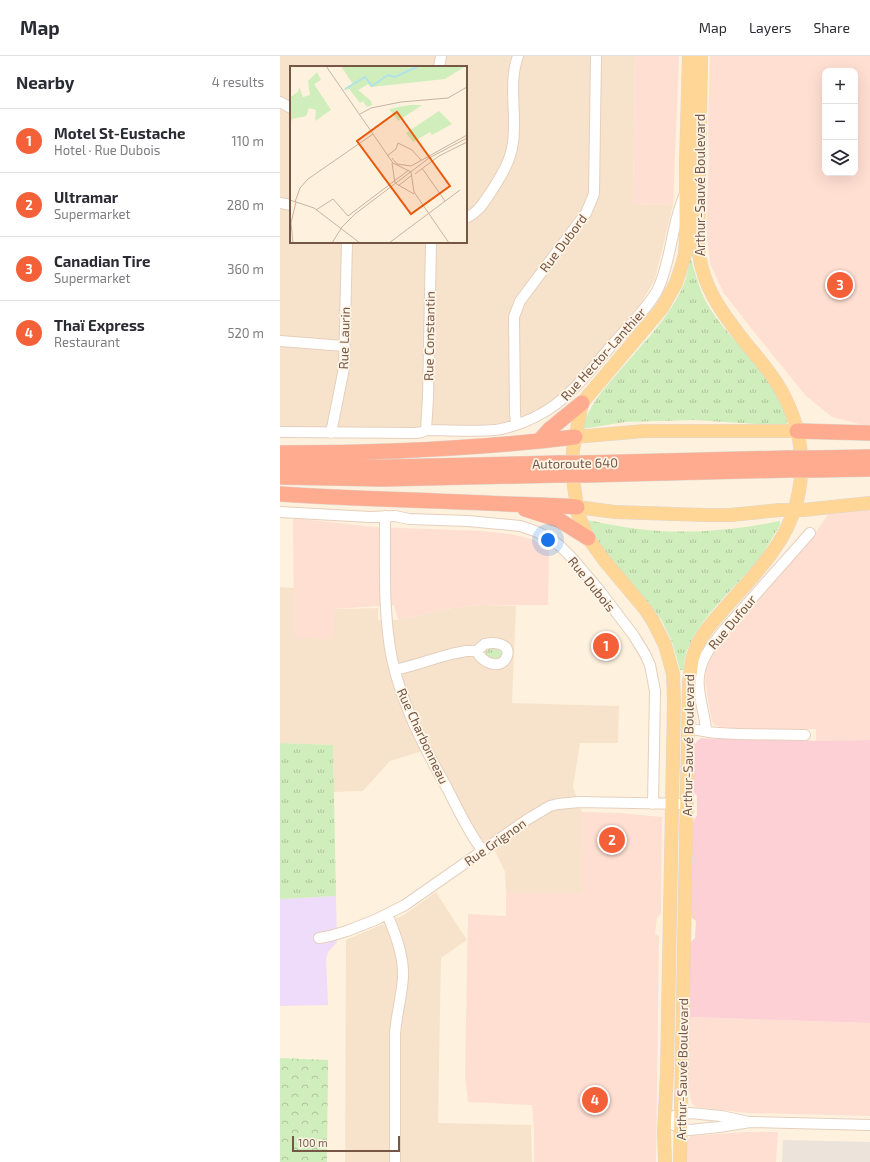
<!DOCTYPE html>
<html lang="en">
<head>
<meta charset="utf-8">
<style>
  body { margin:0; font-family:"Exo 2",sans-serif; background:#f2f2f3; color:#2b2b33 }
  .controls { position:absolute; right:12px; top:12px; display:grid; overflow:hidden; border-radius:8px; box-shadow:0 4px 16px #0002 }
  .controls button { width:36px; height:36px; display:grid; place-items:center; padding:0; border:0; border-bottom:1px solid #e1e1e2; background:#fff; color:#2b2b33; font:20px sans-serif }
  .scale { position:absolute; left:12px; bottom:10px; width:108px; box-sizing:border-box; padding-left:4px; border:2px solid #765644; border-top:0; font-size:11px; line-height:14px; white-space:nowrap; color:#765644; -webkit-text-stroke:3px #fff5e7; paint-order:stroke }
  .you { position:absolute; left:268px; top:484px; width:14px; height:14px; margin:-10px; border:3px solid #fff; border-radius:50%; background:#1a73e8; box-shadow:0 0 0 6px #1a73e833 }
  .badge { display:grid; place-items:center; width:26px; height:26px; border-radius:50%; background:#f46037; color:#fff; font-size:13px; font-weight:700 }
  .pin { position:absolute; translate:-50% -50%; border:2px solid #fff; box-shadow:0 1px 4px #0006 }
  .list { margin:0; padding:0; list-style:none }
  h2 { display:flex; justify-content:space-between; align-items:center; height:52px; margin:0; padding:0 16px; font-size:17px }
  h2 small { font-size:13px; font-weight:400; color:#7c7c81 }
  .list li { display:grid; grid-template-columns:26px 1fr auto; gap:12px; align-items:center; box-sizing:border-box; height:64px; padding:0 16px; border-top:1px solid #e1e1e2 }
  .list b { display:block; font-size:15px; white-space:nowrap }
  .list p { margin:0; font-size:13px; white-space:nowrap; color:#7c7c81 }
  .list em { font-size:13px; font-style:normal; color:#7c7c81 }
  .icon { flex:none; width:22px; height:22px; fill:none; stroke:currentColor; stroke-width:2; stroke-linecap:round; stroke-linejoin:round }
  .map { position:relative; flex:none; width:590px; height:1106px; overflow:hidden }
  header { display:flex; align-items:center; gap:24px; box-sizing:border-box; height:56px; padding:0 20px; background:#fff; border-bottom:1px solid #e1e1e2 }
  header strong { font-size:19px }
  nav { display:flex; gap:22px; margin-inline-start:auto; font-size:14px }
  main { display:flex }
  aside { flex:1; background:#fff }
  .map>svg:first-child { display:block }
  .residential { fill:#f7e3cc; fill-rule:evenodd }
  .commercial { fill:#ffdfd2; fill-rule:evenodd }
  .industrial { fill:#ece3db }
  .education { fill:#efdbfa }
  .medical { fill:#fdd0d6 }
  .grass { fill:url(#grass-tufts) }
  .forest { fill:url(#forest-crowns) }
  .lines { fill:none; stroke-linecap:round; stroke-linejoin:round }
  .minor-casing { stroke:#e5cfbd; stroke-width:12 }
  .major-casing { stroke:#ded6d2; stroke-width:14 }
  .highway-casing { stroke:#ded6d2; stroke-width:16 }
  .minor { stroke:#fff; stroke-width:10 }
  .major { stroke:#ffd695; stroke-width:13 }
  .highway { stroke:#ffab8f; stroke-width:15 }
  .highway-bridge-casing { stroke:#ded6d2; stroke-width:16; stroke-linecap:butt }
  .highway-bridge { stroke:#ffab8f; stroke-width:15 }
  .labels { text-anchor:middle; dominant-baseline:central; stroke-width:3.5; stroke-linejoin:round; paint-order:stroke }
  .street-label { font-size:13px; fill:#765644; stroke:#fff5e7 }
  .inset-river { fill:none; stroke:#b2e2e9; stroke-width:2 }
  .inset-road { fill:none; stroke:#c8b4a0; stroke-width:1 }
  .view { fill:#e8590c; fill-opacity:0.15; stroke:#e8590c; stroke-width:2 }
  .inset-edge { fill:none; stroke:#765644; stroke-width:2 }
</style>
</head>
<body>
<header>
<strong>Map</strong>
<nav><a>Map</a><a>Layers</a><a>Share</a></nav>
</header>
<main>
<aside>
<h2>Nearby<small>4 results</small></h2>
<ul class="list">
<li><span class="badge">1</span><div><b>Motel St-Eustache</b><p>Hotel · Rue Dubois</p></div><em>110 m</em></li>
<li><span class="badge">2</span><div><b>Ultramar</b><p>Supermarket</p></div><em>280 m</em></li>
<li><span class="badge">3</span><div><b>Canadian Tire</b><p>Supermarket</p></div><em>360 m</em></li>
<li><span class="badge">4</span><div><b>Thaï Express</b><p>Restaurant</p></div><em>520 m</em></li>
</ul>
</aside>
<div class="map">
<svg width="590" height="1106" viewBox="0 0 590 1106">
  <defs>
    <pattern id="grass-tufts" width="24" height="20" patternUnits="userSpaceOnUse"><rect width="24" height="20" fill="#d0edbc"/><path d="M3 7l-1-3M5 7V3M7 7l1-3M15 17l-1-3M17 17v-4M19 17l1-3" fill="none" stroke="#adc39a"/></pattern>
    <pattern id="forest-crowns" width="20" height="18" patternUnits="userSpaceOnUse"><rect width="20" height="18" fill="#d0edbc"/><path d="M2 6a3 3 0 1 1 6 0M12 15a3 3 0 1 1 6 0" fill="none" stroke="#adc39a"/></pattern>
  </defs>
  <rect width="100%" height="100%" fill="#fef2de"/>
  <path class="residential" d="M0 0H355L353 148 393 149 375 223 361 248 285 336 268 349 249 359 228 367 159 372 135 375 0 373ZM11 11H186V186H11Z
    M0 531 14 532V582L53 553 98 552V564H118L172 552 203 549 236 550 232 647 339 650 338 687H300L293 731 302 756V838L226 837 225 816 216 797 197 778 149 693 110 705 83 735 54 736 53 689 0 687Z
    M156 836 187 884 161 902 158 1067 251 1069 252 1106H65L66 884 122 860Z"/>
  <path class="commercial" d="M355 0H399L393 149 353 148Z
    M430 0H590V369H583L552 361 526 340 474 276 443 236 430 208 426 173 429 101 428 68ZM545 15H575V117H545Z
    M590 453V684L536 685V673H467L440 671 435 669 432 666 425 627 426 613 432 597 460 564 534 479 549 457Z
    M13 462 94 471 202 475 230 478 252 483 269 494 268 549H203L172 552 118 564 114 549 54 553 53 583 14 582Z
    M302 756 340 757 382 761 381 858 377 862 375 878 379 880 376 1106H254V1076L252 1049 188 1046 185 1020 188 858 226 860V837H301Z
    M409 961 590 967V1060L468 1057 416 1051 412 1048 411 1045 407 1024Z
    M465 1076H498L496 1106H406L407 1085 411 1080Z"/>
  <path class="industrial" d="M503 1084 590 1086V1106H502Z"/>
  <path class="education" d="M56 840 57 886 49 895 46 902 48 949 0 950V843Z"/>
  <path class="medical" d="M436 681 500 682 536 685 590 684V967L409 961 410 887 415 882 416 865 412 862 411 859 413 766 417 759V740L413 735 414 734V690L417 685 421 682 436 683Z"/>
  <path class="grass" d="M410 200C416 219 420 238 431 254 451 286 506 331 507 370L414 364 345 366 302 373C309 350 321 336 336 319 358 293 390 261 403 230 407 221 409 210 410 200Z
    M307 464C324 467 341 471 359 473 405 479 454 474 500 465V469C494 478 489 488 483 497 460 530 403 572 404 614H400L392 586 381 563 369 547 318 488Z
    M219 591 224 597 220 603 213 604 206 601V596L209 592Z
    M0 687 53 689 56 840 0 843Z"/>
  <path class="forest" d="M0 1002 48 1004 47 1106H0Z"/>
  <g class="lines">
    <defs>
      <path id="minor" d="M159 11 161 0
        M0 46 11 52
        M0 147 11 149
        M186 162C199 156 203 147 211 136 221 120 231 105 233 86 237 58 228 27 238 0
        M0 285 64 290
        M236 369 235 357 234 261 240 245 306 157 314 138 316 0
        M146 374 148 342 151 186
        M0 376 136 377 142 376 146 374C169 374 192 376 215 374 226 373 235 369 244 366 285 350 304 321 332 289 345 274 370 250 378 233 392 203 391 168 405 138
        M51 377 64 312 67 186
        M0 456 90 461 115 460 129 463 188 465 240 470 255 475 270 482 280 490 292 502 320 535 354 580 365 598 370 609 375 635 373 748
        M105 460C105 505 103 560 112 603 122 649 144 691 167 732 178 753 188 776 203 795
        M115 614C134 610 152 603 171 598 176 597 181 596 186 595 189 595 193 595 195 595 199 594 202 590 205 588 214 586 231 587 227 600 222 615 201 607 197 595
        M408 673C418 673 428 677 439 677 468 679 496 678 525 679
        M426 674C425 660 420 646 419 632 416 608 430 591 444 574L530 477
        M107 858C115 877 124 900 123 921 122 940 116 959 115 979V1106
        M39 882 50 880 67 875 95 864 125 849 248 763 270 750 278 748 299 746 407 748
        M385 1062 410 1057 441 1060 465 1065
        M385 1065 401 1072 410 1074 439 1071 470 1066 590 1069"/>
      <path id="major" d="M295 381 364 375H517
        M297 451 335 456 425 459H451L500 454H523L590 447
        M385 1106 384 1076 387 1015 394 645 393 618 385 589 373 565 365 553 324 504 308 482 298 458 292 416 293 394 302 347 382 252 396 227 402 209 405 198 406 179V107L409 0
        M400 1106 409 626 412 604 417 589 425 576C446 548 473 524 493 495 528 447 530 387 502 336 493 319 480 304 468 290 443 258 421 231 418 189L421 0"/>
      <path id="highway" d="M517 375 590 377
        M259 385 270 373 302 347
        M0 397C99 397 197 393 295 381
        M534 402 590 401
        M305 407 508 402
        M0 410 109 411 279 407
        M534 414 590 413
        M306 419 508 414
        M0 421 103 423 279 419
        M0 438C76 443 152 444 227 448 250 449 273 449 297 451
        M245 453 279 464 308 482"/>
    </defs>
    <use href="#minor" class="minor-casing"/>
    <use href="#major" class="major-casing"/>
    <use href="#highway" class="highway-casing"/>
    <use href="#minor" class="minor"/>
    <use href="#major" class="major"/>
    <use href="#highway" class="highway"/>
    <defs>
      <path id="highway-bridge" d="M508 402H534
        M279 407H305
        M508 414H534
        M279 419H306"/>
    </defs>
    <use href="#highway-bridge" class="highway-bridge-casing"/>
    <use href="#highway-bridge" class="highway-bridge"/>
  </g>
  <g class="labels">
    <g class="street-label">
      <text transform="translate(420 129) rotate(-90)">Arthur-Sauvé Boulevard</text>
      <text transform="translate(283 187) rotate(-53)">Rue Dubord</text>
      <text transform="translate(149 280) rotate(-89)">Rue Constantin</text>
      <text transform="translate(64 282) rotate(-88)">Rue Laurin</text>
      <text transform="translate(323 298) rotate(-48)">Rue Hector-Lanthier</text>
      <text transform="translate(295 407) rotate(-1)">Autoroute 640</text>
      <text transform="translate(312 528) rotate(51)">Rue Dubois</text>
      <text transform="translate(452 566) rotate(-50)">Rue Dufour</text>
      <text transform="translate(143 680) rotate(65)">Rue Charbonneau</text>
      <text transform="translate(408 689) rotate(-89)">Arthur-Sauvé Boulevard</text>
      <text transform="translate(215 786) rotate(-35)">Rue Grignon</text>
      <text transform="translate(402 1013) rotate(-89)">Arthur-Sauvé Boulevard</text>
    </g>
  </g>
  <g transform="translate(10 10)">
    <rect width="177" height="177" fill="#fef2de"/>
    <path d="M51 0H176L124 15 81 21 78 18 68 24 81 35 82 39 77 41 73 35 70 37 59 23 53 24 63 18ZM27 6 31 14 24 18 41 44 25 55 26 44 19 42 16 50 2 53 1 56 0 31 8 26 9 21 13 31 20 29 18 15ZM149 45 162 58 142 69 140 66 123 76 116 67Z" fill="#d0edbc"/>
    <path d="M51 0H68L76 10H85L83 2 86 0H94L97 3 100 2 98 0H176L155 13 81 21 78 18 68 24ZM136 6 137 11 127 9 125 13H119L120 8ZM120 39H132L108 55 99 43Z" fill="#d0edbc" fill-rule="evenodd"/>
    <path class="inset-river" d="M55 23 75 11 82 20 98 9 105 11 129 0"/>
    <path class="inset-road" d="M36 0 103 97 121 106 124 126 159 177M70 48 81 42 111 36 158 32 177 21M97 90 106 83 108 77 122 84 131 94M102 92 107 98 121 100 177 69M102 97 105 117 124 128M132 102 155 135M125 108 149 90 177 76M99 119 119 104M108 120 122 109M0 134 24 142 70 177M5 136 10 122 18 113 83 68M26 144 43 133 58 150 99 119M3 177 1 157 6 136M42 177 52 161 65 148 139 92 177 72M99 177 170 124"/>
    <path class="view" d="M107 46 160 120 121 148 67 75Z"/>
    <rect width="177" height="177" class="inset-edge"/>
  </g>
</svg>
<div class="controls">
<button>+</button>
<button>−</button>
<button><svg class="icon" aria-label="layers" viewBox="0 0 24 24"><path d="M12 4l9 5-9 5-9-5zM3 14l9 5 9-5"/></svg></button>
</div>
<div class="scale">100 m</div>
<div class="you"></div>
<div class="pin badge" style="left:326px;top:590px">1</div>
<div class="pin badge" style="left:332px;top:784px">2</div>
<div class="pin badge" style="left:560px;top:229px">3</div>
<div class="pin badge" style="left:315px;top:1044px">4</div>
</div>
</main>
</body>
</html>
